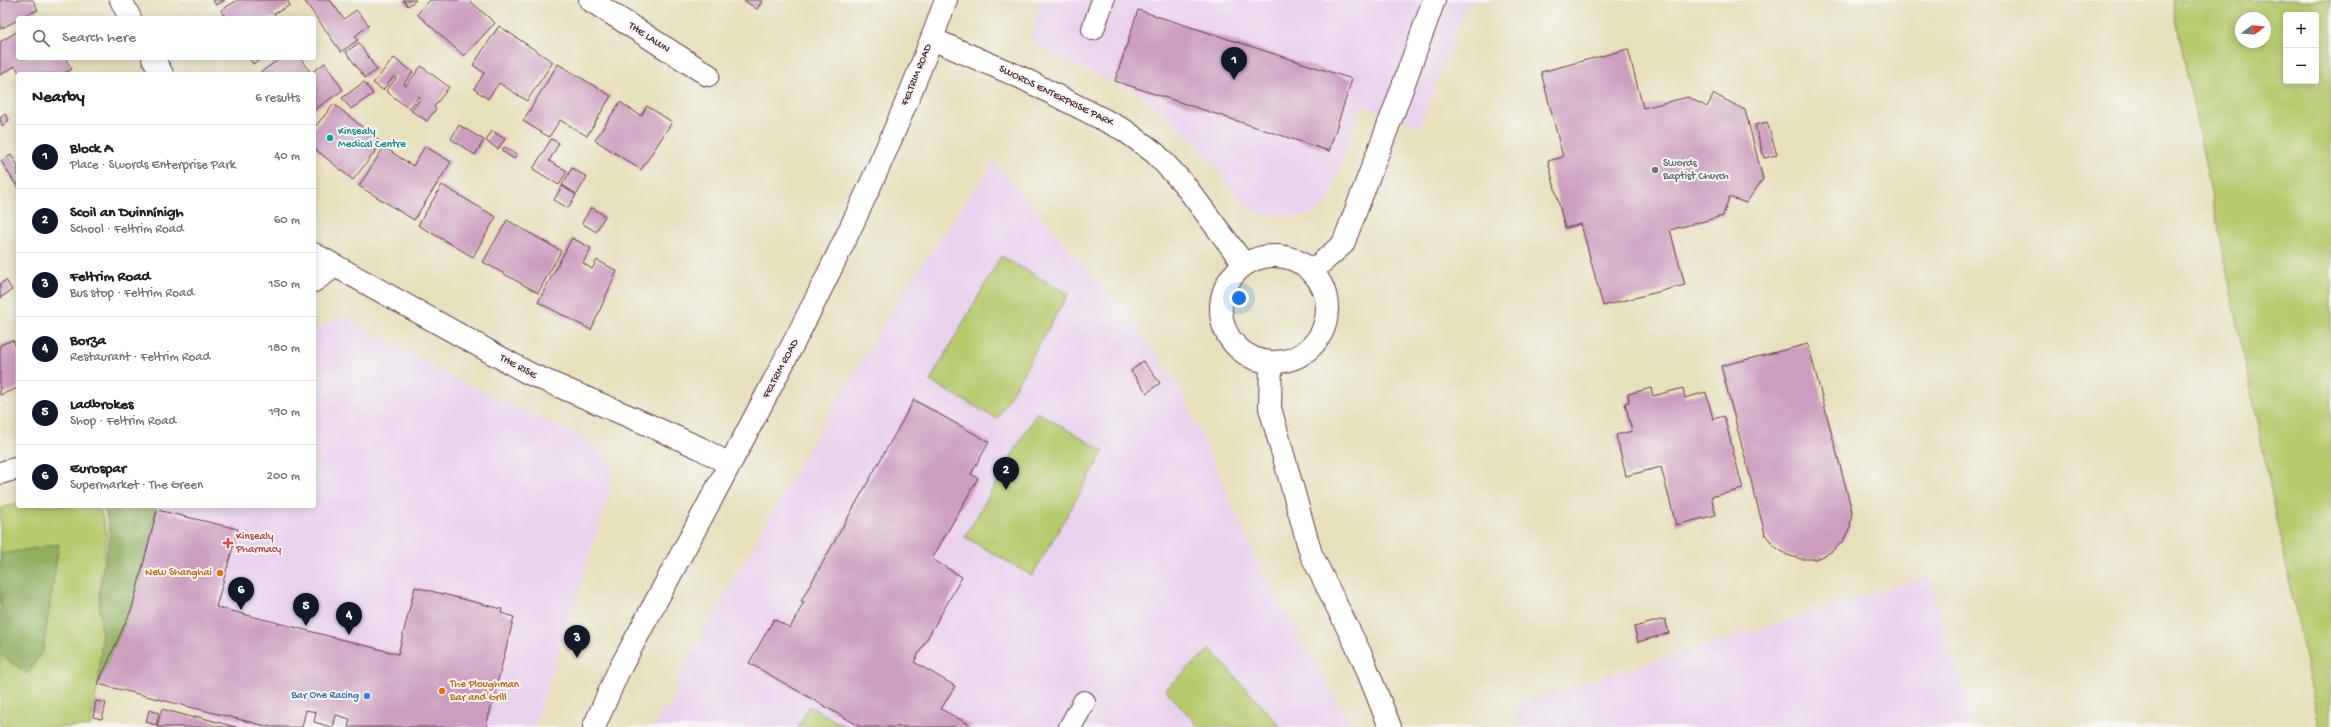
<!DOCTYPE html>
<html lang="en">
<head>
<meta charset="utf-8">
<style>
  body { margin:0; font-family:"Gochi Hand",sans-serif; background:#f6f6f6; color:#202124 }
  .controls { position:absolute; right:12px; top:12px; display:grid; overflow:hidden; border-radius:4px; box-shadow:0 2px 10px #0003 }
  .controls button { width:36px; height:36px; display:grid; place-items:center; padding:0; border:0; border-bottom:1px solid #e0e0e0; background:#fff; color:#202124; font:20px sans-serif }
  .compass { position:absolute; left:2235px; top:12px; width:36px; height:36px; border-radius:50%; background:#fff; box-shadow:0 2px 10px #0003; rotate:74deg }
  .you { position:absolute; left:1239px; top:298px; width:14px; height:14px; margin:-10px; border:3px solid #fff; border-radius:50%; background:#1a73e8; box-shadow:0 0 0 6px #1a73e833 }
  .badge { display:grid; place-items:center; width:26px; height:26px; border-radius:50%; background:#111827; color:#fff; font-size:13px; font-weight:700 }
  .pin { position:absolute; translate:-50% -33px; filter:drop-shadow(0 1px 2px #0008) }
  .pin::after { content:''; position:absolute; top:21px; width:14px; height:12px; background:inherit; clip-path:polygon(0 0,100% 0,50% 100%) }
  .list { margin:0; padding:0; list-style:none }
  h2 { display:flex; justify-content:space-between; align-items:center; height:52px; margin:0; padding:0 16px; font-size:17px }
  h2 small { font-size:13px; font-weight:400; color:#757577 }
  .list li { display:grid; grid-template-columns:26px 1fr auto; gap:12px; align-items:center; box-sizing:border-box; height:64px; padding:0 16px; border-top:1px solid #e0e0e0 }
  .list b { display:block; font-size:15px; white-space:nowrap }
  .list p { margin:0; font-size:13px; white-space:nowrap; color:#757577 }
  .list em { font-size:13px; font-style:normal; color:#757577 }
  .icon { flex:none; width:22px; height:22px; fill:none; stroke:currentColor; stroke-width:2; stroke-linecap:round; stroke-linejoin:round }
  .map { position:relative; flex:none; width:2331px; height:727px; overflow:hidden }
  .search { position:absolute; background:#fff; box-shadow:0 2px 10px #0003; left:16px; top:16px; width:300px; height:44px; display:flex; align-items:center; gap:10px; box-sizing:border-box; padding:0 14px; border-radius:4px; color:#757577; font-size:15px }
  .panel { position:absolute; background:#fff; box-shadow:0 2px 10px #0003; left:16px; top:72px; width:300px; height:436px; border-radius:4px }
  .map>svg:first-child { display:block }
  .built { fill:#e9d2ed }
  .green { fill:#b6cb6e; stroke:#80754c; fill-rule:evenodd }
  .forest { fill:#90af61; stroke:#6d6746 }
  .building { fill:#cb9dbe }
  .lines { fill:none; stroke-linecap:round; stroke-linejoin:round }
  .minor-casing { stroke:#623c41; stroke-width:24 }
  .minor { stroke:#fff; stroke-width:22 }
  .culture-dot { fill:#0f9aa8; stroke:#f6f6f2; stroke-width:1.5 }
  .worship-dot { fill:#6b7280; stroke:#f6f6f2; stroke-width:1.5 }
  .health-dot { fill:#e0444e; stroke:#f6f6f2; stroke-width:1.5 }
  .food-dot { fill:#e8710a; stroke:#f6f6f2; stroke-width:1.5 }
  .shop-dot { fill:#3f7fe0; stroke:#f6f6f2; stroke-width:1.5 }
  .labels { text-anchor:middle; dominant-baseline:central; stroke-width:4; stroke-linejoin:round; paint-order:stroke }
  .street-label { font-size:11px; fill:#4a1f2b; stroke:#f6f6f2 }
  .culture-label { font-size:11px; fill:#0d838f; stroke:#f6f6f2; text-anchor:start }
  .worship-label { font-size:11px; fill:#5b616d; stroke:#f6f6f2; text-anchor:start }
  .health-label { font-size:11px; fill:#be3a42; stroke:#f6f6f2; text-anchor:start }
  .food-label { font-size:11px; fill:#c56008; stroke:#f6f6f2; text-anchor:end }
  .shop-label { font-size:11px; fill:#366cbe; stroke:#f6f6f2; text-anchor:end }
</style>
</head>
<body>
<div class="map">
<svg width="2331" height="727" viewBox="0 0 2331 727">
  <rect width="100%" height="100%" fill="#f6f6f2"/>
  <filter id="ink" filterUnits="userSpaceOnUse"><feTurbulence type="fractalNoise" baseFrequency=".025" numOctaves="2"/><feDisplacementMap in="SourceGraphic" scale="8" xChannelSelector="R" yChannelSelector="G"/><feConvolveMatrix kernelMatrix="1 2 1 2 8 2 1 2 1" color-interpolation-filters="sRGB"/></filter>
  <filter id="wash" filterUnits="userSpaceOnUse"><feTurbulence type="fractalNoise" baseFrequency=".012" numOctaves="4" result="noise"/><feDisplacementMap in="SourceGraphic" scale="16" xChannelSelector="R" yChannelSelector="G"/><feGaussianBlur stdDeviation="0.9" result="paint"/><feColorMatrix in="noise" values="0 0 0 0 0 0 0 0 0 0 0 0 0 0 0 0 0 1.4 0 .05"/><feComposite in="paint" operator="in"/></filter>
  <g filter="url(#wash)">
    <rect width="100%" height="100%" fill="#e7e0bd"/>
    <path class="built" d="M1042 0H1487L1466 4 1420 126 1361 105 1328 201 1317 212 1300 216 1262 214 1244 204 1199 145 1142 95 1055 56 1030 40Z
      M994 162 1132 321 1179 386 1268 584 1353 727H654L660 709 669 711 679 676 839 396 912 279Z
      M341 318H348L448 375 585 439 610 461 612 471 609 493 535 727H247L160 700 98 684 132 608 157 510 153 506H314V332L328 322Z
      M1929 576 1973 727H1522L1516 704Z"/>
    <path class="green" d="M2172 0H2331V727H2319ZM2286 15H2316V81H2286ZM2241 18H2265V42H2241Z
      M1001 256 1068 294 997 419 930 381Z
      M1037 412 1104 451 1032 576 965 537Z
      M18 503V506H99L107 534 99 594 102 639 98 684 90 727H0V509Z
      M1210 649 1280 726 1278 727H1199L1165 689Z
      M809 706 846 727H798Z"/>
    <path class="forest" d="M104 506H153L157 510 132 608 98 684 102 639 99 594 110 534Z
      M59 544 43 651 28 674 0 654V554Z"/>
    <g id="blocks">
      <path class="building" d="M0 0H33L38 10 18 18V20L0 29Z
        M213 0H225L216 5Z
        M238 0H287L290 5 274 14 276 18H225L221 10Z
        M304 0H330L344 19 356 10 369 25 355 36 358 40 341 52Z
        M403 0H416L408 6Z
        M430 0H469L495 23 464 56 417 14Z
        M743 0H763L757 9Z
        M1138 10 1352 79 1329 151 1115 81Z
        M499 26 553 62 527 101 499 83 488 99 474 89 484 73 473 65Z
        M18 31V58H65L72 69 63 74H20L15 66 0 75V42Z
        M359 43 377 70 365 78 346 52Z
        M1628 49 1643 108 1688 97 1707 107 1714 94 1745 110 1763 179 1746 203 1729 197 1723 216 1670 230 1685 285 1603 306 1581 224 1565 228 1548 161 1563 157 1541 72Z
        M249 58H263L253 64Z
        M281 58H300L311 73 325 63 343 90 314 110V74H258Z
        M394 58 413 72 404 84 406 86 421 66 449 87 434 107 436 109 427 121 411 111 421 98 419 96 409 109 386 91 396 78 394 76 383 90 373 83Z
        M558 64 611 96 587 136 560 120 549 137 523 121Z
        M364 82 373 94 351 109 342 98Z
        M620 102 641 116 647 106 672 122 641 170 595 140Z
        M334 104 382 143 353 180 314 148V128Z
        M5 114 9 120 2 126 0 118Z
        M1767 122 1777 155 1764 158 1755 125Z
        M459 125 484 140 475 155 451 139Z
        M492 131 505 139 498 149 486 141Z
        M551 139 559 143 549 161 567 171 559 185 533 169Z
        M425 146 451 162 414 220 359 186 384 147 413 166Z
        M504 147 517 154 514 159 502 151Z
        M11 155 18 166V188L1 161Z
        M572 168 587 177 577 194 562 185Z
        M442 185 496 217 473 257 418 225Z
        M562 186 576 195 568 208 554 200Z
        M591 207 605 216 596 232 582 223Z
        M507 220 561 251 538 293 483 262Z
        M572 238 591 248 583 263 592 269 597 260 617 271 591 330 538 302Z
        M6 280 12 290 0 298V284Z
        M13 340 18 354V388L0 395V345Z
        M1808 344 1852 511 1850 527 1843 541 1831 552 1816 559H1801L1787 555 1774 546 1765 534 1721 366Z
        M1143 361 1160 383 1147 393 1131 371Z
        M1651 388 1653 396 1683 388 1685 398 1706 392 1713 419 1724 416 1743 489 1711 497 1716 515 1676 525 1661 467 1626 476 1616 435 1632 431 1625 403 1629 402 1628 394Z
        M914 400 989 442 971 474 978 478 932 559 962 577 914 662 955 686 941 709 974 727H861L749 663 774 619 790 628 804 602 801 601Z
        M157 510 238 529 216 607 398 654 415 587 502 609 501 613 514 617 486 727H348L350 719 336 715 333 727H331L314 722 316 712 306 710 302 727H270L98 684 132 608Z
        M1665 619 1669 633 1638 642 1634 627Z
        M96 701 106 703 102 719 93 717Z
        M162 709 195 718V716L236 727H157Z
        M149 710 159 713 156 725 146 722Z"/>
    </g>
  </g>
  <g filter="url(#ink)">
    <use href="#blocks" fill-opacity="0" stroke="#623c41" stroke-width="1"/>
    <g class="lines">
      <defs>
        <path id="minor" d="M121 0 130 18
          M590 0 708 75
          M1093 29 1103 0
          M932 39 1022 78 1124 130 1155 153 1184 184 1244 264
          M153 58 162 74
          M314 254 528 373 642 422 700 448 729 464
          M1221 309a53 53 0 1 1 106 0a53 53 0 1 1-106 0Z
          M1312 271 1343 244 1395 108 1434 0
          M314 281 334 267
          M1271 362 1270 408 1311 554 1362 657 1390 727
          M0 473 18 468
          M594 727 618 672C735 452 862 235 946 0
          M1070 727 1084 702"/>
      </defs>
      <use href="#minor" class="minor-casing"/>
      <use href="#minor" class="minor"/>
    </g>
  </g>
  <circle class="culture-dot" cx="330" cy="138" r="4"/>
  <circle class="worship-dot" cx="1655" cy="170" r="4"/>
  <path class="health-dot" d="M226 537h4v4h4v4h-4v4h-4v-4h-4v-4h4z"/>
  <g class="food-dot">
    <circle cx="220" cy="573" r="4"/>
    <circle cx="442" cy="691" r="4"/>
  </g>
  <circle class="shop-dot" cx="367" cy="696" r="4"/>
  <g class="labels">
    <g class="street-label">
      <text transform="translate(649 38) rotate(33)">THE LAWN</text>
      <text transform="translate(917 75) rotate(-68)">FELTRIM ROAD</text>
      <text transform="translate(1056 96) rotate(26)">SWORDS ENTERPRISE PARK</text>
      <text transform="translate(518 367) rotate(28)">THE RISE</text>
      <text transform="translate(781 369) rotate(-62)">FELTRIM ROAD</text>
    </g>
    <g class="culture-label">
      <text x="338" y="132">Kinsealy<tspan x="338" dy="13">Medical Centre</tspan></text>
    </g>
    <g class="worship-label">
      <text x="1663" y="164">Swords<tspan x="1663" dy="13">Baptist Church</tspan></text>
    </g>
    <g class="health-label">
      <text x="236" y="537">Kinsealy<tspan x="236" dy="13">Pharmacy</tspan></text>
    </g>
    <g class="food-label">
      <text x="212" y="573">New Shanghai</text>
      <text x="450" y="685" text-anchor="start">The Ploughman<tspan x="450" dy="13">Bar and Grill</tspan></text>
    </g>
    <g class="shop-label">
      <text x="359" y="696">Bar One Racing</text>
    </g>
  </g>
</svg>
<div class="controls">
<button>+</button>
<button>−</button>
</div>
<svg class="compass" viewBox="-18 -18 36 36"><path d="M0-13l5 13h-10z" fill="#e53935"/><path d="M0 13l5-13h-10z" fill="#757577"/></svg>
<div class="you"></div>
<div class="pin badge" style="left:1234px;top:80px">1</div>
<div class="pin badge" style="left:1006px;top:490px">2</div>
<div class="pin badge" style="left:577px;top:658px">3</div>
<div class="pin badge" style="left:349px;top:635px">4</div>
<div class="pin badge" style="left:306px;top:626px">5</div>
<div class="pin badge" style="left:241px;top:610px">6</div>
<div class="search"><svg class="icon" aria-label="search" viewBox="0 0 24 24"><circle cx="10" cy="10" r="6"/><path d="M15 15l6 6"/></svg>Search here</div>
<section class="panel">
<h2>Nearby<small>6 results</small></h2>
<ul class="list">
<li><span class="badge">1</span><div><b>Block A</b><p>Place · Swords Enterprise Park</p></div><em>40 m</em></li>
<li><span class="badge">2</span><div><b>Scoil an Duinnínigh</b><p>School · Feltrim Road</p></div><em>60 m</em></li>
<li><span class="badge">3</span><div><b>Feltrim Road</b><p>Bus stop · Feltrim Road</p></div><em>150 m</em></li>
<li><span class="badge">4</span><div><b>Borza</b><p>Restaurant · Feltrim Road</p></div><em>180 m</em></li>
<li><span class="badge">5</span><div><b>Ladbrokes</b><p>Shop · Feltrim Road</p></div><em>190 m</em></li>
<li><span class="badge">6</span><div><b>Eurospar</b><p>Supermarket · The Green</p></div><em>200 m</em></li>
</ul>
</section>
</div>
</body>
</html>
